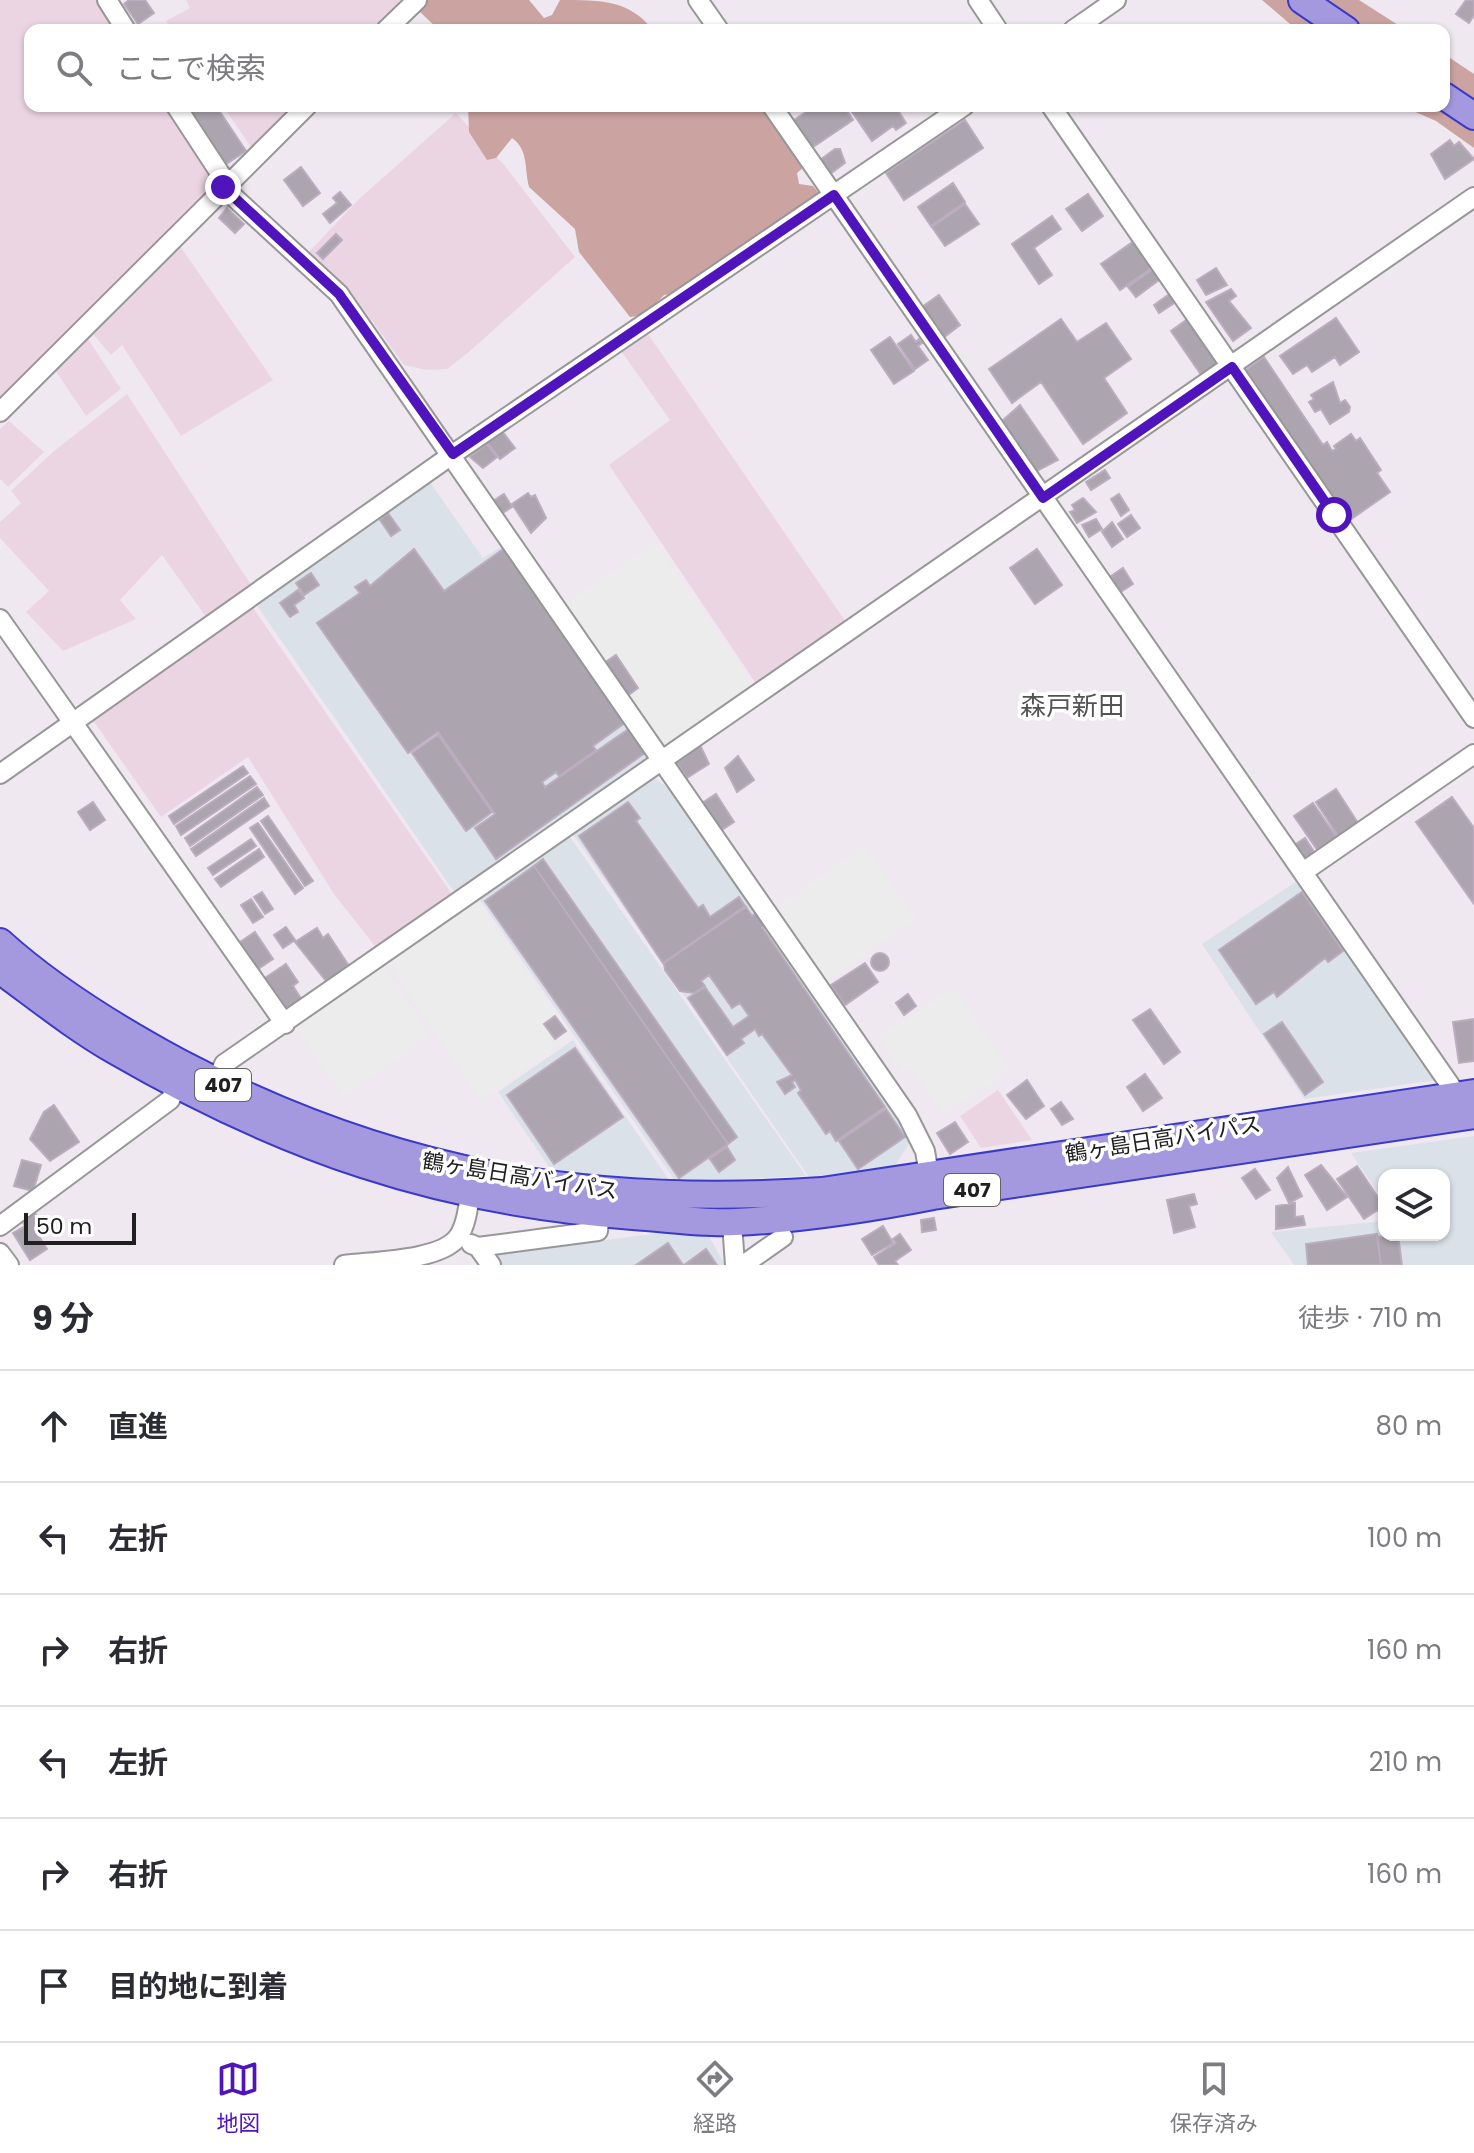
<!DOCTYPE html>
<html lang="ja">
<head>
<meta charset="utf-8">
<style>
  body { margin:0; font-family:Poppins,"Noto Sans JP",sans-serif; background:#f7f7f7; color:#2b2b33 }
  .controls { position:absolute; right:24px; bottom:24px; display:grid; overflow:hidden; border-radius:16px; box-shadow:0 2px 6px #0004 }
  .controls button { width:72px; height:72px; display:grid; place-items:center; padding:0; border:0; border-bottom:2px solid #e1e1e2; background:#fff; color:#2b2b33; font:40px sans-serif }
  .scale { position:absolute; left:24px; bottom:20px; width:112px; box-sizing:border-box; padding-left:8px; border:4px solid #202020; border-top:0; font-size:22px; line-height:28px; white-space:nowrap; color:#202020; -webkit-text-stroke:6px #fff; paint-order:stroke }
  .stop { position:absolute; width:24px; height:24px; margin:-18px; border:6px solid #4f14bc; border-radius:50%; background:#fff }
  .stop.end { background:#4f14bc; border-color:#fff; box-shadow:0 2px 8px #0008 }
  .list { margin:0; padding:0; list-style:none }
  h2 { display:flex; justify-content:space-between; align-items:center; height:104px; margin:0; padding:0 32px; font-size:34px }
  h2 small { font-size:26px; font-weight:400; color:#7c7c81 }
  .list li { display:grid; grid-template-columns:52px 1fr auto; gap:24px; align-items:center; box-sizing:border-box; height:112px; padding:0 32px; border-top:2px solid #e1e1e2 }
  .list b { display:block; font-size:30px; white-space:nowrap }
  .list em { font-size:26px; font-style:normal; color:#7c7c81 }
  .icon { flex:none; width:44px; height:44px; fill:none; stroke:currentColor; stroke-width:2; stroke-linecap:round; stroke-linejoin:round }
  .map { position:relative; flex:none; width:1474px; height:1265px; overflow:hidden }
  .search { position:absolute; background:#fff; box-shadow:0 2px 6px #0004; left:24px; right:24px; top:24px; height:88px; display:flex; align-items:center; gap:20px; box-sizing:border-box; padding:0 28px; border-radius:16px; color:#7c7c81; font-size:30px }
  .sheet { height:776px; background:#fff }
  nav { display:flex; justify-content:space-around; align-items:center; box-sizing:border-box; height:112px; border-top:2px solid #e1e1e2; background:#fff; font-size:22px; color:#7c7c81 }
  nav a { display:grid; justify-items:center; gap:4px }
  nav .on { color:#4f14bc }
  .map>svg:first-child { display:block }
  .industrial { fill:#dae1e8 }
  .farmland { fill:#ecd5e3 }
  .forest { fill:#cba3a1 }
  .parking { fill:#ececec }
  .building { fill:#aca4ae; stroke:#bcacc0; stroke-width:2 }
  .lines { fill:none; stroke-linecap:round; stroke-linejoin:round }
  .minor-casing { stroke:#979797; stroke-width:22 }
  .highway-casing { stroke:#3a39ca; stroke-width:30 }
  .minor { stroke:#fff; stroke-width:18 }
  .highway { stroke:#a498df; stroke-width:26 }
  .route { stroke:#4f14bc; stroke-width:10 }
  .labels { text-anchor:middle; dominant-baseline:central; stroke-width:7; stroke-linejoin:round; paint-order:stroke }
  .shield { fill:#fff; stroke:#636363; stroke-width:2 }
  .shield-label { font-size:20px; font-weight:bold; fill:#202020 }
  .street-label { font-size:22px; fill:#202020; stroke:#fff }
  .quarter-label { font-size:26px; fill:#535353; stroke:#fff }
</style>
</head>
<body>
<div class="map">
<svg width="1474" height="1265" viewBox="0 0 1474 1265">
  <rect width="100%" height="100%" fill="#f0e8f0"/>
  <path class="industrial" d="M427 478 483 558 507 543 655 758 457 896 254 601Z
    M650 775 671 790 911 1140 895 1166 809 1177 570 830Z
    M568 834 806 1176 676 1182 478 897Z
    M1300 879 1437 1080 1304 1099 1202 944Z
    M573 1040 669 1180 552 1171 498 1092Z
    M1474 1136V1265H1294L1271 1232 1384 1221V1235H1444V1175H1384V1202L1351 1153Z
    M704 1227 725 1265H498L491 1255Z"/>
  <path class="farmland" d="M0 0H96L116 30H30V106H165L214 182 0 397Z
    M186 0H405L373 30H172L166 21 190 8Z
    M223 106H294L251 147Z
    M456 113 505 166 575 257 469 352 447 369 427 370 404 365 349 289 308 253 360 198Z
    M180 246 273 380 181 436 122 345 111 355 92 333Z
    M646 331 848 625 759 688 609 465 670 420 619 348Z
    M88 339 121 389 86 416 55 370Z
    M127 394 253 588 209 621 162 555 120 600 136 619 63 651 26 612 49 591 0 538V522L21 503 11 491 54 451Z
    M9 421 44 452 8 487 0 479V429Z
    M251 605 454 897 378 950 334 894 248 757 161 817 92 719Z
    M998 1090 1032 1140 981 1148 960 1116Z"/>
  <path class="forest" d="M423 0H529L544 18 552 15 560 0C602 0 629 0 653 30H439L419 11Z
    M1262 0H1359L1406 30H1297Z
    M1444 54 1474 74V148L1436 121 1402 106H1444Z
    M468 106H761L768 109 804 167 797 173 799 184 813 186 818 192 816 200 673 294 664 295 645 315 630 317 579 252 575 229 529 187C524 169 529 150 512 138L496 158 487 160 469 132Z"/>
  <path class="parking" d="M656 543 755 689 662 752 563 606Z
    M864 846 916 918 824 982 774 909Z
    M474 897 571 1036 480 1100 384 958Z
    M381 961 431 1035 343 1096 296 1030 297 1022Z
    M955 987 1010 1070 943 1114 911 1065 901 1071 879 1038Z"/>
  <path class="building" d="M129 0H145L154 13 138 24 124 4Z
    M1466 0H1474V15L1469 23 1456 14Z
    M183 106H216L246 151 223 166Z
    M815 106H844L853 120 810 149 791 122Z
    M848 106H895L906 123 896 130 893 126 872 141Z
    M965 120 983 148 904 200 886 173Z
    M1450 140 1454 146 1459 142 1474 159 1445 179 1431 154Z
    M835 149H840L845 163 830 174 820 160Z
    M301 167 320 193 303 206 284 180Z
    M953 183 965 202 931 226 918 207Z
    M340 192 351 205 330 223 323 214 337 203 333 198Z
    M1088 194 1103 216 1082 231 1066 209Z
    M965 204 979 224 945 246 932 227Z
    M227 208 244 224 235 233 219 218Z
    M1052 216 1061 229 1034 248 1052 275 1039 284 1012 244Z
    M336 234 342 240 323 259 317 253Z
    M1137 239 1156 265 1120 290 1101 264Z
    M1156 267 1163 277 1136 297 1128 287Z
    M1216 268 1227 285 1206 295 1197 280Z
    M1231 289 1236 296 1229 301 1251 328 1233 341 1206 302Z
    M1171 293 1176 302 1159 313 1154 305Z
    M939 295 960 325 943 338 922 307Z
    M1189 318 1220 363 1202 376 1171 331Z
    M1336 318 1359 352 1340 365 1335 357 1312 372 1307 365 1293 374 1280 356Z
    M1061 319 1077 342 1106 323 1131 359 1104 378 1127 413 1083 444 1041 382 1012 403 989 369Z
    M911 335 916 342 919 339 922 343 918 346 928 360 915 369 898 344Z
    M890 337 914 371 894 384 871 350Z
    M1264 357 1323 445 1327 442 1332 451 1336 449 1334 446 1351 434 1356 441 1360 438 1381 470 1377 473 1390 492 1347 522 1246 370Z
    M1333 382 1340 403 1345 400 1350 407 1349 412 1330 424 1321 409 1315 412 1309 402 1314 399 1311 395Z
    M1020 405 1058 460 1035 472 1001 422Z
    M502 431 515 448 500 459 487 442Z
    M487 444 497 457 483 468 470 457Z
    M1105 470 1110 478 1091 490 1086 482Z
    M528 493 531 497 535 495 546 518 531 533 512 504Z
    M504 494 512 507 501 514 493 501Z
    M1119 494 1129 510 1121 516 1111 499Z
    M1083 498 1096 512 1077 523 1070 512 1075 510 1072 505Z
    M388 513 400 530 391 536 380 520Z
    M1131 515 1140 528 1127 537 1118 524Z
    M1096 519 1102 529 1089 537 1082 525Z
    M1112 522 1123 539 1112 547 1102 532Z
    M505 548 626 722 593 746 596 750 559 776 556 772 542 782 545 787 633 726 649 750 496 859 475 828 495 814 438 732 408 753 317 623 360 593 355 587 366 580 370 586 414 549 444 591Z
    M1037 549 1062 585 1035 604 1010 568Z
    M1123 568 1133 584 1119 593 1111 576Z
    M311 573 319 585 304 595 296 583Z
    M298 590 304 598 294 605 298 612 290 617 280 603Z
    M616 655 638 688 627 696 604 663Z
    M438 735 492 812 466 831 412 753Z
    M700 745 709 764 687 778 677 763Z
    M738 756 754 780 737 792 725 768Z
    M243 766 248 773 174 824 169 816Z
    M250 776 256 784 181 835 176 826Z
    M257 787 263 795 190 846 185 838Z
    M1336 789 1358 823 1338 836 1316 802Z
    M716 794 734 822 720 831 702 803Z
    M1452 797 1474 828V904L1416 822Z
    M264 798 269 806 196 856 191 849Z
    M93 802 105 820 90 830 78 812Z
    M628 802 640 818 636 821 698 908 703 905 710 917 739 897 745 906 663 963 579 836Z
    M1313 803 1337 838 1318 851 1294 816Z
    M268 816 313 881 305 886 261 821Z
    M258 823 303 888 295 894 250 828Z
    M1305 838 1315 853 1303 861 1293 846Z
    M251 839 256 846 213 875 208 868Z
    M259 849 264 857 221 887 215 879Z
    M543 859 737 1137 728 1144 534 866Z
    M534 866 728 1144 679 1178 485 901Z
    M262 892 273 909 265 914 254 897Z
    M1302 892 1343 951 1328 962 1325 958 1277 997 1274 992 1256 1004 1219 950Z
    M251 899 263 917 253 923 241 905Z
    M746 907 752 916 757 912 765 924 762 927 885 1107 836 1141 830 1131 826 1134 798 1093 801 1090 795 1080 792 1082 795 1087 785 1094 777 1082 792 1075 762 1034 759 1036 755 1029 741 1039 744 1043 727 1055 688 998 705 987 733 1027 749 1016 740 1003 732 1008 709 975 701 981 705 986 694 993 680 991 665 970 664 963Z
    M286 927 295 940 283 948 274 935Z
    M317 928 323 938 328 934 349 966 326 981 295 942Z
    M255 932 273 959 258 969 240 942Z
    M871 962a9 9 0 1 1 18 0a9 9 0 1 1-18 0Z
    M865 963 878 982 845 1005 831 985Z
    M286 964 298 982 293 986 302 1000 283 1012 262 980Z
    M908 994 916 1006 904 1015 896 1003Z
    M1150 1009 1180 1052 1164 1064 1133 1020Z
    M555 1016 566 1031 555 1039 544 1024Z
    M1474 1019V1061L1459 1063 1453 1022Z
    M1282 1022 1323 1082 1305 1095 1264 1034Z
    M575 1048 623 1117 554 1164 507 1095Z
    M1145 1074 1162 1098 1143 1111 1127 1087Z
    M1027 1080 1044 1106 1026 1119 1007 1095Z
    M1061 1102 1073 1119 1062 1125 1051 1109Z
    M54 1105 79 1142 50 1161 30 1139 44 1112Z
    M886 1109 905 1137 858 1169 839 1141Z
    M955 1122 968 1142 950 1154 937 1133Z
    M727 1147 735 1160 719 1172 710 1159Z
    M22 1160 41 1165 33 1191 14 1186Z
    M1321 1165 1347 1197 1327 1210 1305 1175Z
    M1357 1166 1384 1206 1364 1219 1337 1179Z
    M1288 1167 1302 1196 1289 1203 1277 1178Z
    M1255 1169 1270 1190 1256 1199 1242 1178Z
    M1194 1194 1197 1204 1189 1206 1195 1227 1174 1233 1167 1200Z
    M1295 1203V1217L1303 1216 1305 1225 1276 1229V1206Z
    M34 1211 42 1226 35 1230 47 1249 30 1260 13 1233 25 1226 21 1219Z
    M934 1218 936 1230 922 1232 921 1220Z
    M883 1226 893 1243 872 1255 862 1239Z
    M900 1234 911 1250 895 1261 898 1265H879L874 1257 896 1243 893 1239Z
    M1377 1234 1381 1265H1308L1306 1244Z
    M1398 1235 1402 1265H1381L1377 1237Z
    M668 1243 683 1265H636Z
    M706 1249 717 1265H684Z"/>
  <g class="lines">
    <defs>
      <path id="minor" d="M107 0 126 30
        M698 0 719 30
        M978 0 998 30
        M386 30 417 0
        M1073 30 1116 0
        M176 106 227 184
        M772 106 1457 1095
        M1051 106 1474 718
        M223 187 339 294 907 1115 925 1151 931 1186
        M0 412 307 106
        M0 619 285 1024
        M0 774 453 454 964 106
        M1303 872 1474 754
        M216 1082 224 1064 1474 197
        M732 1223 735 1265
        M0 1226 170 1100 177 1086
        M471 1244 478 1247 491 1265
        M478 1247 598 1231 600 1213
        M0 1253 9 1265
        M344 1265C372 1261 441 1261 458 1237 468 1223 469 1198 472 1182
        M743 1265 783 1237"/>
      <path id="highway" d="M1302 0 1346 30
        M1444 96 1474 116
        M0 942C53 990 117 1029 180 1063 391 1174 585 1207 822 1191L1474 1093
        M0 970C37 997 74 1027 114 1050 283 1148 438 1202 633 1216 666 1218 702 1224 735 1222 802 1219 867 1209 933 1196L1474 1115"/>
    </defs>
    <use href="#minor" class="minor-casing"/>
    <use href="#highway" class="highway-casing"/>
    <use href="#minor" class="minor"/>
    <use href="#highway" class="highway"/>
  </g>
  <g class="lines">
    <path class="route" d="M223 187 339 294 453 454 834 195 1043 498 1232 367 1334 515"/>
  </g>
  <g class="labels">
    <g class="shield">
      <rect x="195" y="1069" width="56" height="32" rx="6"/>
      <rect x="944" y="1174" width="56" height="32" rx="6"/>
    </g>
    <g class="shield-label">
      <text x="223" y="1085">407</text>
      <text x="972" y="1190">407</text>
    </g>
    <g class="street-label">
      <text transform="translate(1163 1139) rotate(-9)">鶴ヶ島日高バイパス</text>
      <text transform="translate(520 1176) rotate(9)">鶴ヶ島日高バイパス</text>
    </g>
    <g class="quarter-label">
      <text x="1072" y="706">森戸新田</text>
    </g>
  </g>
</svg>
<div class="controls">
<button><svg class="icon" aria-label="layers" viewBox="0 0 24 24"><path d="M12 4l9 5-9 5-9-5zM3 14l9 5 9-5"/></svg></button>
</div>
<div class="scale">50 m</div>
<div class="stop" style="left:1334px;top:515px"></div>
<div class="stop end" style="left:223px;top:187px"></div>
<div class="search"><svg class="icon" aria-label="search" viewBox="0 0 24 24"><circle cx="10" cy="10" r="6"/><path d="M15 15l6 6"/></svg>ここで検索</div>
</div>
<section class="sheet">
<h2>9 分<small>徒歩 · 710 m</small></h2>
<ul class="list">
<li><svg class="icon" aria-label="ahead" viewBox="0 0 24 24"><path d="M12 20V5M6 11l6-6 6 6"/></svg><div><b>直進</b></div><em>80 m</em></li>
<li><svg class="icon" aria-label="left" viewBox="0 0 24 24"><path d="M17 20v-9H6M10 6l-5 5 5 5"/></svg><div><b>左折</b></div><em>100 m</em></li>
<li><svg class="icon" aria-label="right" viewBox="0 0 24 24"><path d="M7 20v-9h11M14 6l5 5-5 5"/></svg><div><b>右折</b></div><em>160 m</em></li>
<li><svg class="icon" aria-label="left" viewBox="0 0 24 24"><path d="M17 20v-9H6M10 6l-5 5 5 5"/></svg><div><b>左折</b></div><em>210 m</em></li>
<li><svg class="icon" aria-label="right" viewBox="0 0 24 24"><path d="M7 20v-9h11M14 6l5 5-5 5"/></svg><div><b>右折</b></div><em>160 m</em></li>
<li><svg class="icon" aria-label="arrive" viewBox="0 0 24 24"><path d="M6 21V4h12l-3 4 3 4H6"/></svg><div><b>目的地に到着</b></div></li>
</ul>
</section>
<nav>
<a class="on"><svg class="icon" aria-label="map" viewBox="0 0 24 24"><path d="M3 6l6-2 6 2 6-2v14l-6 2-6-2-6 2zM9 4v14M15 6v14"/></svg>地図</a>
<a><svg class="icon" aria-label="directions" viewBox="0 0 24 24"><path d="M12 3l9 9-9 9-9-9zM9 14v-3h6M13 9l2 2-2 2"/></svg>経路</a>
<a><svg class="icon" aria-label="saved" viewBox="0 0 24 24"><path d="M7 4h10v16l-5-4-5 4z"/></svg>保存済み</a>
</nav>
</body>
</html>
